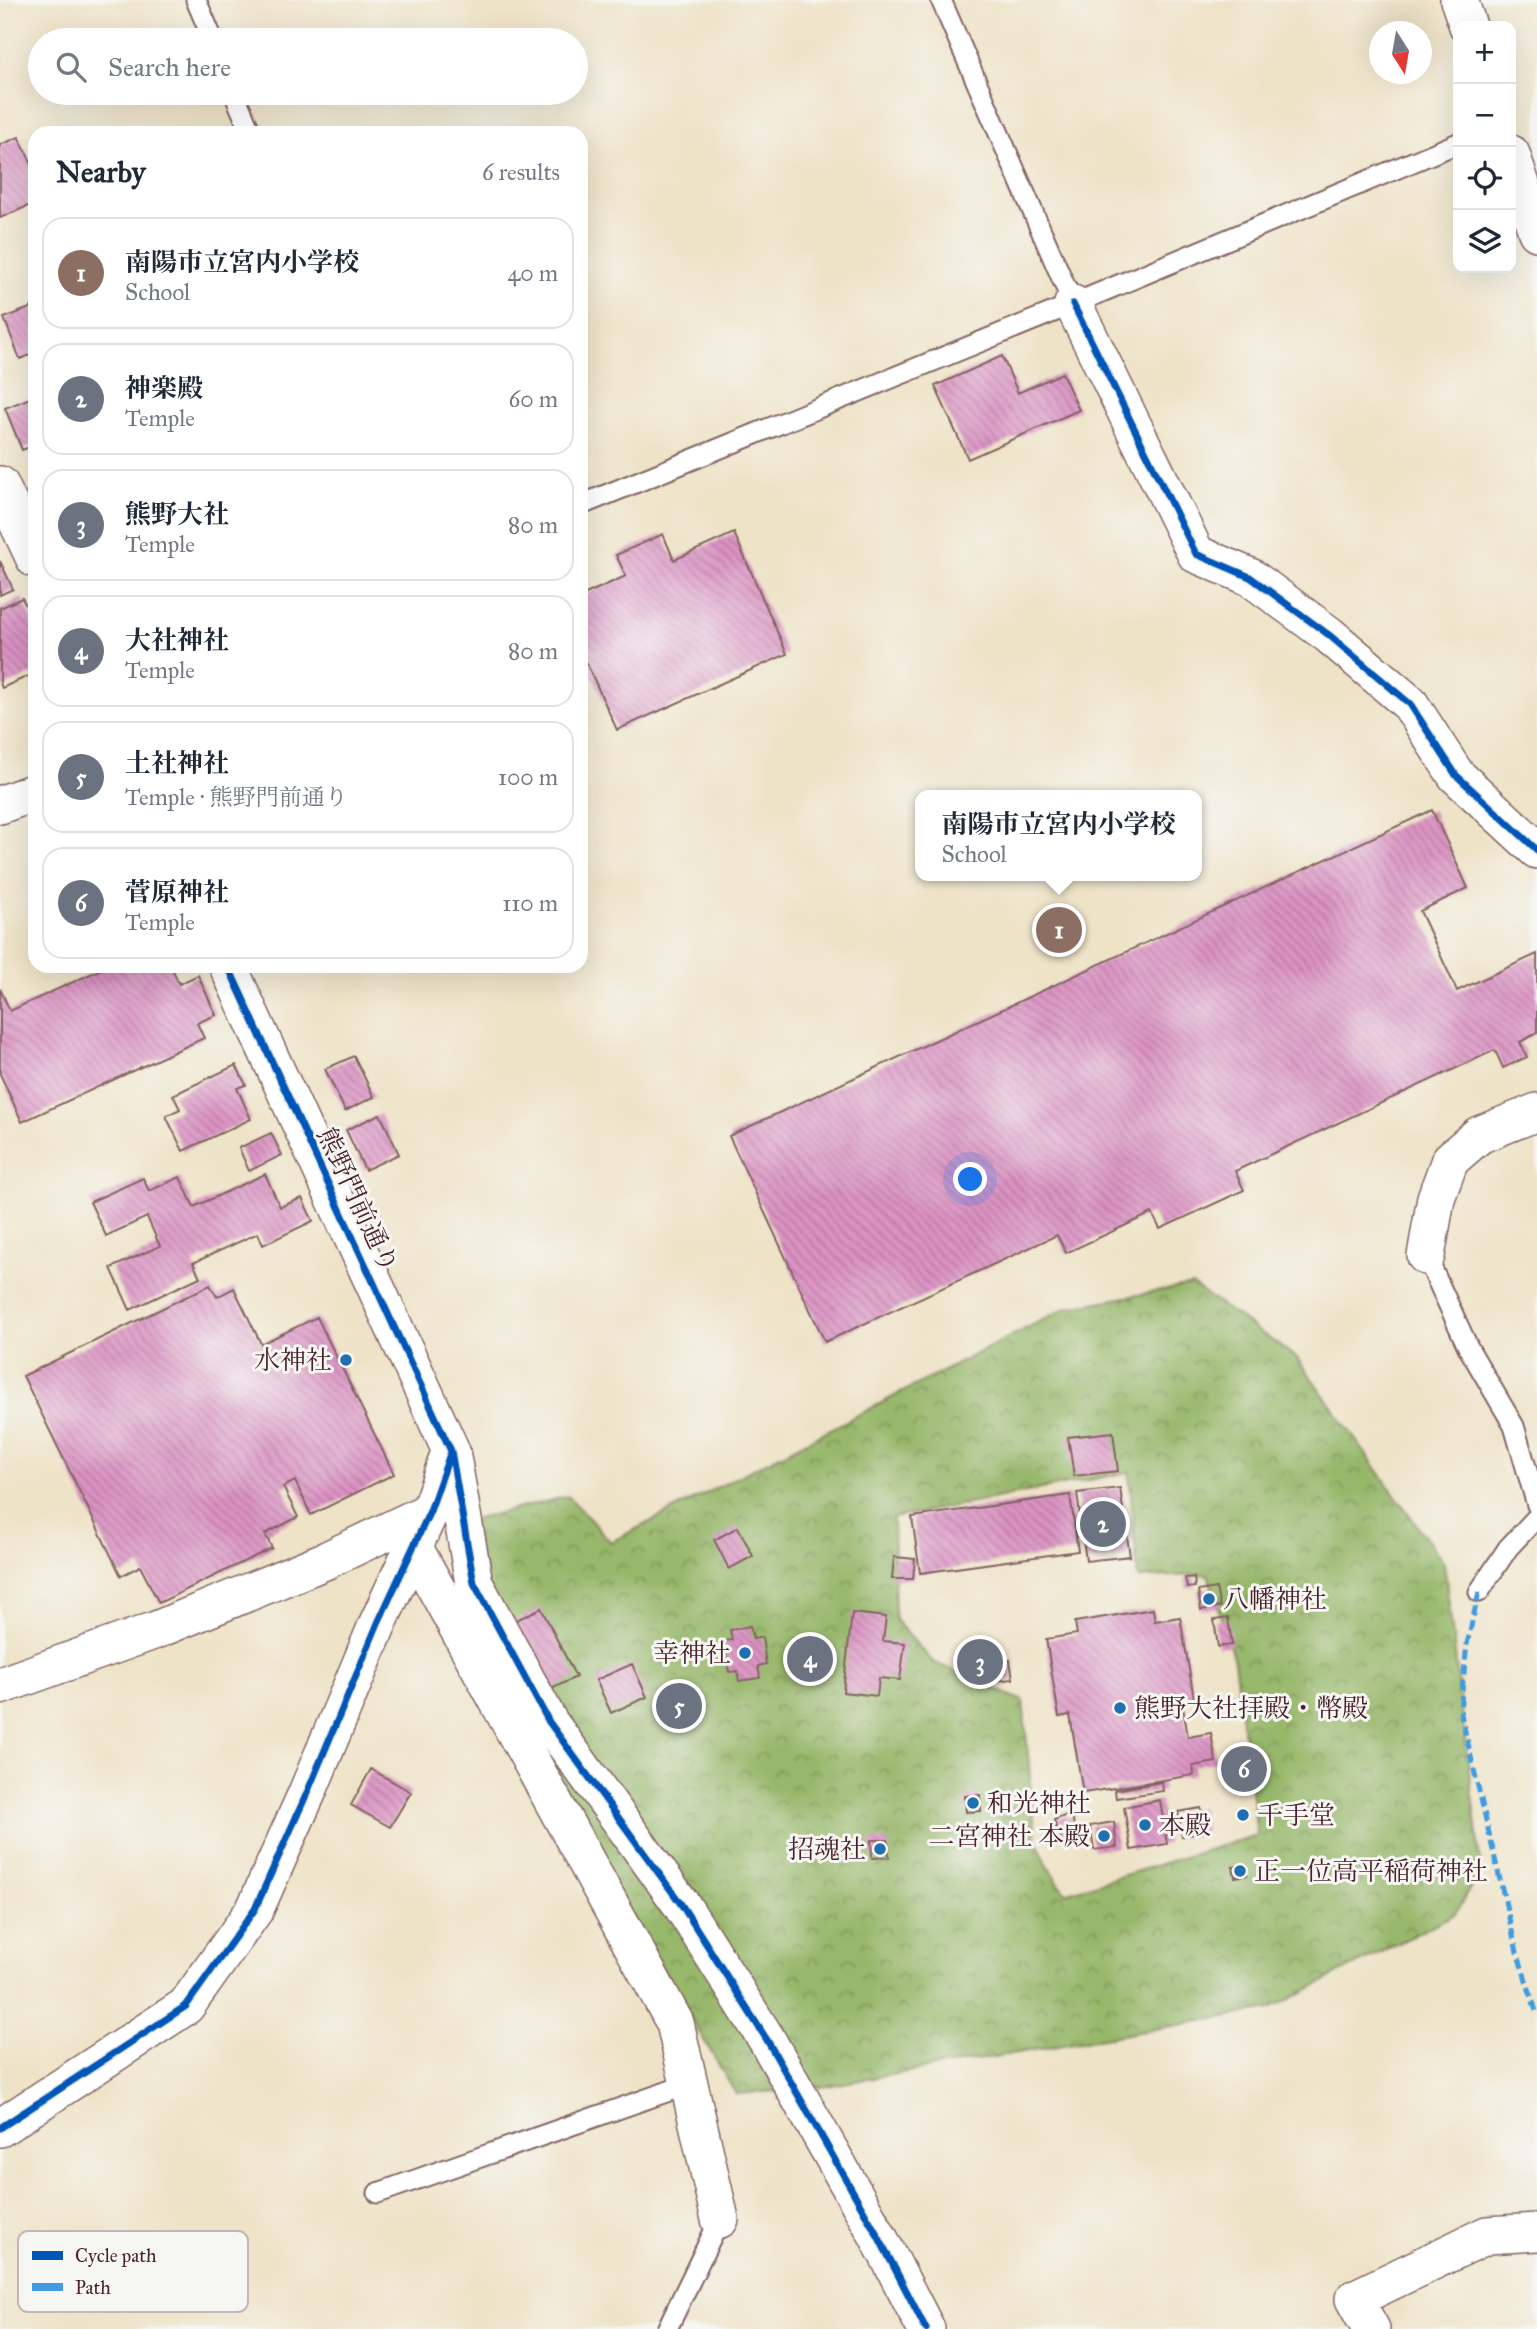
<!DOCTYPE html>
<html lang="en">
<head>
<meta charset="utf-8">
<style>
  body { margin:0; font-family:"IM FELL Great Primer","Noto Serif JP",serif; background:#f2f2f3; color:#1f2937 }
  .controls { position:absolute; right:21px; top:21px; display:grid; overflow:hidden; border-radius:14px; box-shadow:0 7px 28px #0002 }
  .controls button { width:63px; height:63px; display:grid; place-items:center; padding:0; border:0; border-bottom:2px solid #e0e1e3; background:#fff; color:#1f2937; font:35px sans-serif }
  .compass { position:absolute; left:1369px; top:21px; width:63px; height:63px; border-radius:50%; background:#fff; box-shadow:0 7px 28px #0002; rotate:169deg }
  .you { position:absolute; left:971px; top:1180px; width:24px; height:24px; margin:-18px; border:5px solid #fff; border-radius:50%; background:#1a73e8; box-shadow:0 0 0 10px #1a73e833 }
  .badge { display:grid; place-items:center; width:46px; height:46px; border-radius:50%; background:#111827; color:#fff; font-size:23px; font-weight:700 }
  .pin { position:absolute; translate:-50% -50%; border:4px solid #fff; box-shadow:0 2px 7px #0006 }
  .popup { position:absolute; left:915px; top:790px; width:287px; height:91px; box-sizing:border-box; display:grid; place-content:center; border-radius:14px; background:#fff; filter:drop-shadow(0 2px 5px #0005); font-size:23px; white-space:nowrap; color:#747a83 }
  .popup b { font-size:26px; color:#1f2937 }
  .popup::after { content:''; position:absolute; left:50%; top:100%; margin-left:-14px; border:14px solid transparent; border-top-color:#fff }
  .list { margin:0; padding:0; list-style:none }
  h2 { display:flex; justify-content:space-between; align-items:center; height:91px; margin:0; padding:0 28px; font-size:30px }
  h2 small { font-size:23px; font-weight:400; color:#747a83 }
  .list li { display:grid; grid-template-columns:46px 1fr auto; gap:21px; align-items:center; box-sizing:border-box; height:112px; margin:0 14px 14px; padding:0 14px; border:2px solid #e0e1e3; border-radius:21px }
  .list b { display:block; font-size:26px; white-space:nowrap }
  .list p { margin:0; font-size:23px; white-space:nowrap; color:#747a83 }
  .list em { font-size:23px; font-style:normal; color:#747a83 }
  .icon { flex:none; width:38px; height:38px; fill:none; stroke:currentColor; stroke-width:2; stroke-linecap:round; stroke-linejoin:round }
  .map { position:relative; flex:none; width:1537px; height:2329px; overflow:hidden }
  .search { position:absolute; background:#fff; box-shadow:0 7px 28px #0002; left:28px; top:28px; width:560px; height:77px; display:flex; align-items:center; gap:18px; box-sizing:border-box; padding:0 24px; border-radius:38px; color:#747a83; font-size:26px }
  .panel { position:absolute; background:#fff; box-shadow:0 7px 28px #0002; left:28px; top:126px; width:560px; height:847px; border-radius:21px }
  .map>svg:first-child { display:block }
  .forest { fill:url(#forest-crowns); stroke:#706b4a; stroke-width:2; fill-rule:evenodd }
  .building { fill:url(#building-back-hatch) }
  .lines { fill:none; stroke-linecap:round; stroke-linejoin:round }
  .lane-casing { stroke:#836462; stroke-width:23 }
  .street-casing { stroke:#836462; stroke-width:40 }
  .lane { stroke:#fff; stroke-width:19 }
  .street { stroke:#fff; stroke-width:37 }
  .quiet { stroke:#409be1; stroke-width:5; stroke-dasharray:10 5; stroke-linecap:butt }
  .cycleway-casing { stroke:#f6f6f2; stroke-width:11 }
  .cycleway { stroke:#0057b8; stroke-width:7 }
  .poi-dot { fill:#1f6fb2; stroke:#f6f6f2; stroke-width:2.5 }
  .labels { text-anchor:middle; dominant-baseline:central; stroke-width:6; stroke-linejoin:round; paint-order:stroke }
  .street-label { font-size:26px; fill:#4a1f2b; stroke:#f6f6f2 }
  .poi-label { font-size:26px; fill:#4a1f2b; stroke:#f6f6f2; text-anchor:start }
  .key { fill:#f6f6f2; stroke:#c2b6b6; stroke-width:2 }
  .key-label { font-size:19px; fill:#4a1f2b }
</style>
</head>
<body>
<div class="map">
<svg width="1537" height="2329" viewBox="0 0 1537 2329">
  <defs>
    <pattern id="forest-crowns" width="20" height="18" patternUnits="userSpaceOnUse" patternTransform="scale(1.75)"><rect width="20" height="18" fill="#97b76a"/><path d="M2 6a3 3 0 1 1 6 0M12 15a3 3 0 1 1 6 0" fill="none" stroke="#7d9457"/></pattern>
    <pattern id="building-back-hatch" width="6" height="6" patternUnits="userSpaceOnUse" patternTransform="scale(1.75)"><rect width="6" height="6" fill="#db93c3"/><path d="M-1 5l2 2M0 0l6 6M5-1l2 2" fill="none" stroke="#b4779f"/></pattern>
  </defs>
  <rect width="100%" height="100%" fill="#f6f6f2"/>
  <filter id="ink" filterUnits="userSpaceOnUse"><feTurbulence type="fractalNoise" baseFrequency=".0143" numOctaves="2"/><feDisplacementMap in="SourceGraphic" scale="14" xChannelSelector="R" yChannelSelector="G"/><feConvolveMatrix kernelMatrix="1 2 1 2 8 2 1 2 1" color-interpolation-filters="sRGB"/></filter>
  <filter id="wash" filterUnits="userSpaceOnUse"><feTurbulence type="fractalNoise" baseFrequency=".00686" numOctaves="4" result="noise"/><feDisplacementMap in="SourceGraphic" scale="28" xChannelSelector="R" yChannelSelector="G"/><feGaussianBlur stdDeviation="1.57" result="paint"/><feColorMatrix in="noise" values="0 0 0 0 0 0 0 0 0 0 0 0 0 0 0 0 0 1.4 0 .05"/><feComposite in="paint" operator="in"/></filter>
  <g filter="url(#wash)">
    <rect width="100%" height="100%" fill="#eee3c7"/>
    <path class="forest" d="M1192 1285 1297 1358 1444 1563 1481 1869 1455 1914 1270 2009 809 2089 736 2094 607 1876 466 1622 440 1528 568 1496 611 1542 1066 1308ZM1129 1472 1138 1578 1208 1574 1234 1661 1257 1835 1065 1893 1049 1868 1036 1840 1023 1701 933 1662 895 1620 893 1518Z"/>
    <g id="blocks">
      <path class="building" d="M19 137 35 171V203L0 218V145Z
        M35 306V353L20 359 4 318Z
        M1002 356 1018 393 1062 373 1079 410 968 459 935 386Z
        M35 396V445L22 450 5 408Z
        M734 533 787 654 617 730 581 651V596L626 576 616 555 663 534 674 560Z
        M0 561 13 589 0 595Z
        M22 598 35 624V673L2 688 0 683V608Z
        M1432 810 1468 888 1420 911 1457 991 1537 954V1033L1520 1042 1527 1057 1503 1068 1495 1050 1235 1171 1244 1190 1160 1229 1152 1213 1066 1253 1057 1235 825 1342 729 1136Z
        M108 966H171L179 984 198 975 216 1015 197 1023 204 1038 22 1122 0 1074V989L10 1011Z
        M354 1056 374 1097 345 1111 325 1069Z
        M236 1065 246 1085 237 1088 251 1119 183 1151 166 1116 180 1109 173 1095Z
        M380 1114 399 1154 365 1170 346 1130Z
        M271 1133 282 1155 249 1171 239 1148Z
        M265 1174 280 1207 302 1198 313 1221 263 1245 258 1233 193 1263 200 1277 130 1310 111 1268 160 1246 147 1217 106 1236 90 1202 143 1178 149 1191 180 1177 194 1207Z
        M210 1285 217 1297 234 1288 261 1344 317 1317 394 1474 311 1515 295 1481 283 1487 298 1517 265 1534 272 1548 159 1603 140 1566 121 1576 23 1376Z
        M1113 1432 1118 1471 1074 1476 1068 1437Z
        M1120 1488 1130 1556 1086 1561 1077 1493Z
        M1070 1495 1078 1551 920 1573 912 1517Z
        M738 1527 753 1556 729 1569 714 1540Z
        M894 1557 915 1559 913 1579H892Z
        M1194 1577 1195 1587 1187 1588 1185 1578Z
        M1216 1588 1220 1607 1201 1610 1198 1591Z
        M541 1608 576 1677 541 1694 506 1625Z
        M1153 1609 1155 1621 1180 1617 1194 1698 1182 1701 1188 1737 1211 1733 1216 1762 1193 1766 1194 1775 1083 1793 1070 1715 1059 1717 1046 1639 1077 1634 1075 1622Z
        M852 1613 886 1617 883 1641 905 1643 900 1680 879 1678 877 1696 843 1692Z
        M1228 1618 1232 1645 1218 1647 1214 1620Z
        M750 1626 753 1639 762 1637 766 1664 758 1666 760 1678 739 1681 737 1671 729 1672 724 1641 732 1640 730 1630Z
        M815 1652 817 1664 804 1666 802 1654Z
        M1010 1660 1013 1679 996 1681 993 1663Z
        M632 1664 647 1697 611 1713 596 1680Z
        M686 1690 695 1715 671 1723 663 1697Z
        M1254 1759 1257 1776 1235 1780 1232 1763Z
        M371 1769 411 1792 390 1827 351 1805Z
        M1162 1782 1163 1791 1116 1798 1115 1790Z
        M980 1795 981 1811 966 1812 965 1796Z
        M1160 1800 1167 1844 1131 1850 1124 1807Z
        M1201 1808 1205 1832 1182 1836 1178 1812Z
        M1067 1815V1818L1072 1817 1075 1829 1063 1833 1062 1831 1057 1833 1054 1820Z
        M1114 1822 1117 1847 1094 1850 1090 1826Z
        M871 1840H888L889 1857 872 1858Z
        M1245 1866 1247 1875 1235 1877 1233 1867Z"/>
    </g>
  </g>
  <g filter="url(#ink)">
    <use href="#blocks" fill-opacity="0" stroke="#836462" stroke-width="2"/>
    <g class="lines">
      <defs>
        <path id="lane" d="M196 0 213 40
          M941 0 1073 304
          M234 93 251 133
          M581 505 1073 304 1458 143
          M1426 1256 1469 1349 1514 1426 1537 1505
          M1479 1592 1508 1548 1537 1517
          M378 2193 689 2084
          M667 2329 720 2219"/>
        <path id="street" d="M1459 0 1468 26
          M1511 154 1537 232
          M1073 304 1196 554 1250 577 1329 635 1410 704 1456 775 1537 850
          M0 485 35 559
          M0 805 35 792
          M228 966 451 1451 474 1583 549 1722 681 1904 767 2040 878 2236 926 2329
          M1426 1256 1436 1198 1450 1160 1479 1135 1537 1112
          M414 1548 675 2023 720 2219
          M0 1686 156 1630 327 1560 430 1511
          M0 2128 186 2006 255 1909 307 1793 378 1623 430 1511 449 1455
          M1371 2329 1354 2299 1487 2235 1537 2232"/>
      </defs>
      <use href="#lane" class="lane-casing"/>
      <use href="#street" class="street-casing"/>
      <use href="#lane" class="lane"/>
      <use href="#street" class="street"/>
      <path class="quiet" d="M1479 1592 1467 1644 1460 1710 1517 1952 1537 2014"/>
      <defs>
        <path id="cycleway" d="M1073 304 1196 554 1250 577 1329 635 1410 704 1456 775 1537 850
          M228 966 451 1451 474 1583 549 1722 681 1904 767 2040 878 2236 926 2329
          M0 2128 186 2006 255 1909 307 1793 378 1623 430 1511 450 1454"/>
      </defs>
      <use href="#cycleway" class="cycleway-casing"/>
      <use href="#cycleway" class="cycleway"/>
    </g>
  </g>
  <g class="poi-dot">
    <circle cx="346" cy="1360" r="7"/>
    <circle cx="1209" cy="1599" r="7"/>
    <circle cx="745" cy="1653" r="7"/>
    <circle cx="1120" cy="1708" r="7"/>
    <circle cx="973" cy="1803" r="7"/>
    <circle cx="1243" cy="1815" r="7"/>
    <circle cx="1145" cy="1825" r="7"/>
    <circle cx="1104" cy="1836" r="7"/>
    <circle cx="880" cy="1849" r="7"/>
    <circle cx="1240" cy="1871" r="7"/>
  </g>
  <g class="labels">
    <g class="street-label">
      <text transform="translate(358 1200) rotate(65)">熊野門前通り</text>
    </g>
    <g class="poi-label">
      <text x="332" y="1360" text-anchor="end">水神社</text>
      <text x="1223" y="1599">八幡神社</text>
      <text x="731" y="1653" text-anchor="end">幸神社</text>
      <text x="1134" y="1708">熊野大社拝殿・幣殿</text>
      <text x="987" y="1803">和光神社</text>
      <text x="1257" y="1815">千手堂</text>
      <text x="1159" y="1825">本殿</text>
      <text x="1090" y="1836" text-anchor="end">二宮神社 本殿</text>
      <text x="866" y="1849" text-anchor="end">招魂社</text>
      <text x="1254" y="1871">正一位高平稲荷神社</text>
    </g>
  </g>
  <rect x="18" y="2231" width="230" height="81" rx="10" class="key"/>
  <rect x="32" y="2251" width="31" height="9" fill="#0057b8"/>
  <rect x="32" y="2283" width="31" height="8" fill="#409be1"/>
  <g class="key-label">
    <text x="75" y="2262">Cycle path</text>
    <text x="75" y="2294">Path</text>
  </g>
</svg>
<div class="controls">
<button>+</button>
<button>−</button>
<button><svg class="icon" aria-label="locate" viewBox="0 0 24 24"><circle cx="12" cy="12" r="6"/><path d="M12 2v4M12 18v4M2 12h4M18 12h4"/></svg></button>
<button><svg class="icon" aria-label="layers" viewBox="0 0 24 24"><path d="M12 4l9 5-9 5-9-5zM3 14l9 5 9-5"/></svg></button>
</div>
<svg class="compass" viewBox="-18 -18 36 36"><path d="M0-13l5 13h-10z" fill="#e53935"/><path d="M0 13l5-13h-10z" fill="#747a83"/></svg>
<div class="you"></div>
<div class="pin badge" style="left:1059px;top:930px;background:#8d6e63">1</div>
<div class="popup"><b>南陽市立宮内小学校</b>School</div>
<div class="pin badge" style="left:1103px;top:1524px;background:#6b7280">2</div>
<div class="pin badge" style="left:980px;top:1662px;background:#6b7280">3</div>
<div class="pin badge" style="left:810px;top:1659px;background:#6b7280">4</div>
<div class="pin badge" style="left:679px;top:1706px;background:#6b7280">5</div>
<div class="pin badge" style="left:1244px;top:1769px;background:#6b7280">6</div>
<div class="search"><svg class="icon" aria-label="search" viewBox="0 0 24 24"><circle cx="10" cy="10" r="6"/><path d="M15 15l6 6"/></svg>Search here</div>
<section class="panel">
<h2>Nearby<small>6 results</small></h2>
<ul class="list">
<li><span class="badge" style="background:#8d6e63">1</span><div><b>南陽市立宮内小学校</b><p>School</p></div><em>40 m</em></li>
<li><span class="badge" style="background:#6b7280">2</span><div><b>神楽殿</b><p>Temple</p></div><em>60 m</em></li>
<li><span class="badge" style="background:#6b7280">3</span><div><b>熊野大社</b><p>Temple</p></div><em>80 m</em></li>
<li><span class="badge" style="background:#6b7280">4</span><div><b>大社神社</b><p>Temple</p></div><em>80 m</em></li>
<li><span class="badge" style="background:#6b7280">5</span><div><b>土社神社</b><p>Temple · 熊野門前通り</p></div><em>100 m</em></li>
<li><span class="badge" style="background:#6b7280">6</span><div><b>菅原神社</b><p>Temple</p></div><em>110 m</em></li>
</ul>
</section>
</div>
</body>
</html>
